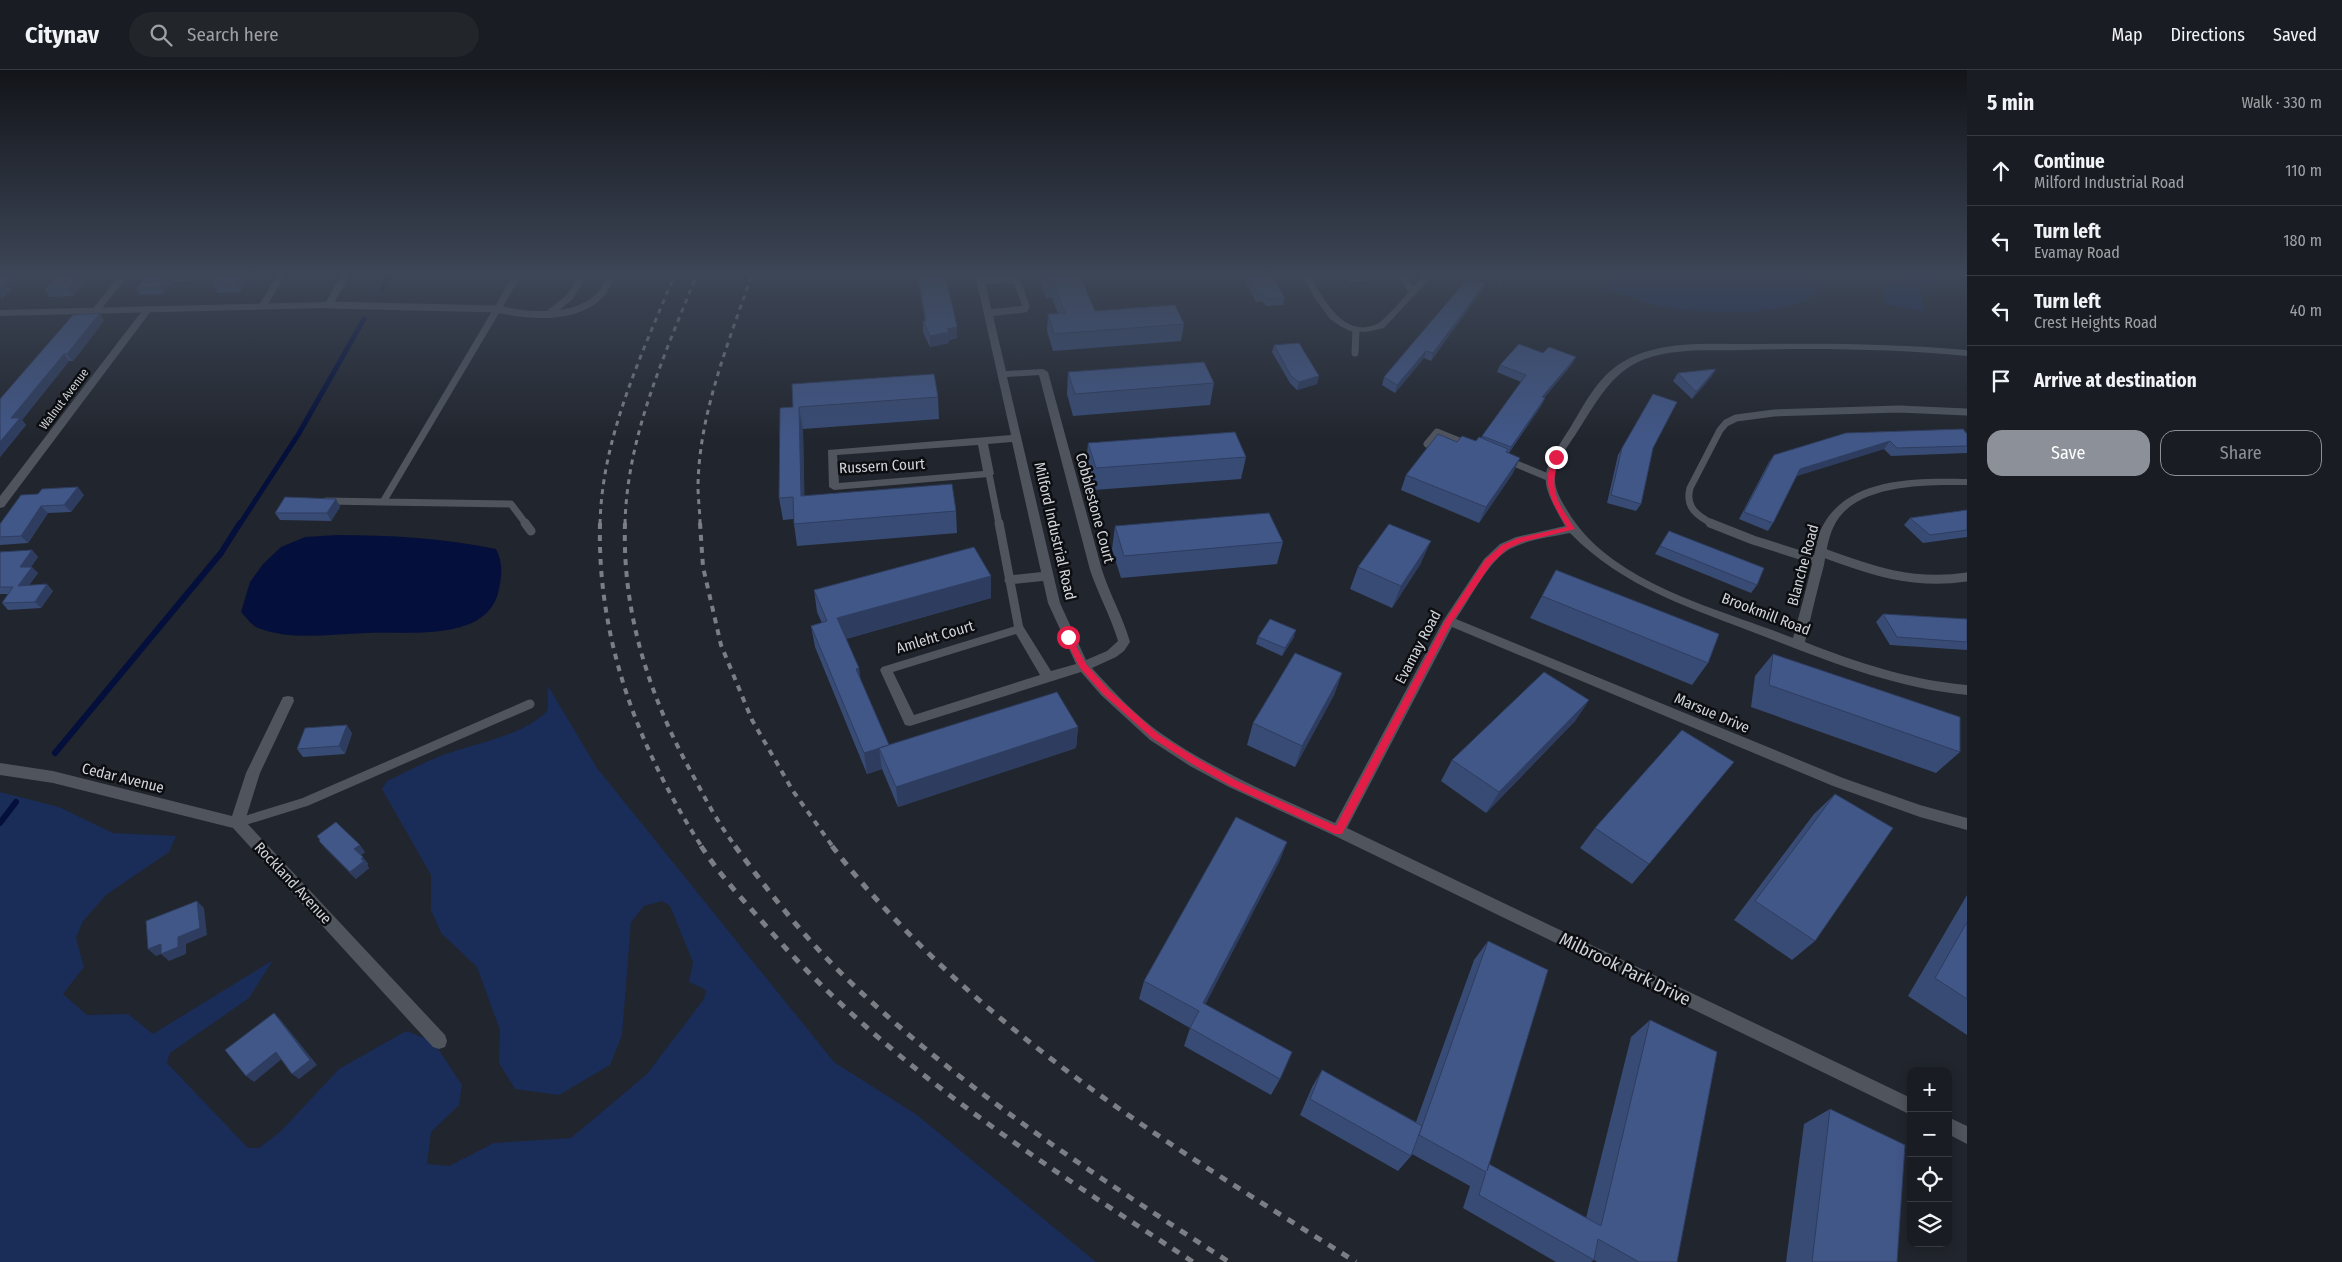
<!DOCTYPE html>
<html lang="en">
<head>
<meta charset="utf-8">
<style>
  body { margin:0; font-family:"Fira Sans Condensed",sans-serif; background:#22252a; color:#f1f3f6 }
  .controls { position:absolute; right:15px; bottom:15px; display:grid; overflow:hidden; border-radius:10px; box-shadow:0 2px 12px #0003 }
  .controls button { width:45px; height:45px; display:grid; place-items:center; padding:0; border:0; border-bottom:1px solid #373a40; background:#191c22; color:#f1f3f6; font:25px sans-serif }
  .stop { position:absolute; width:15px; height:15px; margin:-11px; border:4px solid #e11d48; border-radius:50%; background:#fff }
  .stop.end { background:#e11d48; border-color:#fff; box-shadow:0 1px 5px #0008 }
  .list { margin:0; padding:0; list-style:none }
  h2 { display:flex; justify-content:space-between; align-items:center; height:65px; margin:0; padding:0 20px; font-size:21px }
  h2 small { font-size:16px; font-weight:400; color:#9fa1a5 }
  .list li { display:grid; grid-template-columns:32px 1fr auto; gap:15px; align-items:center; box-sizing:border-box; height:70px; padding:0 20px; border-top:1px solid #373a40 }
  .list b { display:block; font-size:19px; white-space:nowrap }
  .list p { margin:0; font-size:16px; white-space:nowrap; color:#9fa1a5 }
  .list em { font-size:16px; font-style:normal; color:#9fa1a5 }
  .actions { display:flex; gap:10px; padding:15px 20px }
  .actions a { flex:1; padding:11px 0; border:1px solid #8c9099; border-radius:15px; text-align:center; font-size:18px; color:#8c9099 }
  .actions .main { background:#8c9099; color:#fff }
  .icon { flex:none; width:28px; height:28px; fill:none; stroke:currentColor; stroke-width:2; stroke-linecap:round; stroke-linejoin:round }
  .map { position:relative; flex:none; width:1967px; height:1192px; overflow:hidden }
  header { display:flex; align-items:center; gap:30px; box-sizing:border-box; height:70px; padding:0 25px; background:#191c22; border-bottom:1px solid #373a40 }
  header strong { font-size:24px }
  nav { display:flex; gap:28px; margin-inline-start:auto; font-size:18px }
  .search { width:350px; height:45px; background:#22252a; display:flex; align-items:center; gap:12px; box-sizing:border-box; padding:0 18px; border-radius:28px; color:#9fa1a5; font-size:19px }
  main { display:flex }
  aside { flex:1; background:#191c22 }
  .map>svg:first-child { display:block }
  .green { fill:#1a2c58 }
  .water { fill:#04103b }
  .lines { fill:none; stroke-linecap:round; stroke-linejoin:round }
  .stream-far1 { stroke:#04103b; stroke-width:5 }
  .stream { stroke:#04103b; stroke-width:6 }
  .lane-far1 { stroke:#4f545d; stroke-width:7 }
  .lane { stroke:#4f545d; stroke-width:9 }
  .street { fill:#4f545d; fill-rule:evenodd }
  .secondary { fill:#4f545d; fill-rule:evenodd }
  .rail-far2 { stroke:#7b7e85; stroke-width:3; stroke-dasharray:5 5; stroke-linecap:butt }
  .rail-far1 { stroke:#7b7e85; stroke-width:4; stroke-dasharray:6 6; stroke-linecap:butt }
  .rail { stroke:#7b7e85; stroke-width:5; stroke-dasharray:8 8; stroke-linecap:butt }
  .wall { fill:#384b75 }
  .shaded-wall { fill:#2e3d5f }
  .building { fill:#415788; stroke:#2e3d5f }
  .route { fill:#e11d48 }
  .labels { text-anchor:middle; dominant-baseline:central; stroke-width:5; stroke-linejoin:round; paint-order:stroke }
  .far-street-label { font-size:12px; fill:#d1d4d9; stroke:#0c0e11 }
  .street-label { font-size:15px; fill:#d1d4d9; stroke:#0c0e11 }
  .near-street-label { font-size:18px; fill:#d1d4d9; stroke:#0c0e11 }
</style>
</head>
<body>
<header>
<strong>Citynav</strong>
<div class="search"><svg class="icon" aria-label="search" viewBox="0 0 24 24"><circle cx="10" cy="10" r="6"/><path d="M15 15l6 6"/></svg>Search here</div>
<nav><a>Map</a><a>Directions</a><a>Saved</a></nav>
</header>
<main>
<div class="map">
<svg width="1967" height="1192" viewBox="0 0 1967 1192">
  <rect width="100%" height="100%" fill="#21252d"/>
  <path class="green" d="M1616 204H1796L1823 213C1821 216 1820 221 1817 223 1794 247 1706 243 1674 239 1650 235 1627 226 1604 218Z
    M1868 204H1935L1937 217 1870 204Z
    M1882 209 1920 217 1924 242 1885 234Z
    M548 616 597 698 834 992 917 1045 1096 1192H0V722L59 737 113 763 176 766 169 782 106 825 83 851 76 868 84 897 63 924 87 945 128 944 153 964 273 890 249 928 170 983 167 993 248 1078H259L281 1061 339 999 406 961 433 971 462 1015 459 1035 431 1062 427 1094 449 1096 494 1073 571 1068 647 1004 704 929 706 920 689 912 693 892 670 836 662 831 644 836 631 852 622 965 610 995 559 1025 515 1019 499 993 500 960 477 897 441 863 431 840V805L382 719 387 711C406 702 426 691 446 684 477 673 525 665 548 640Z"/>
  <path class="water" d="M337 465C391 465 443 468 496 479 503 492 502 505 499 519 489 573 408 561 367 563 332 564 291 571 258 558 251 555 246 547 241 542L250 512 263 494 281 477 305 467Z"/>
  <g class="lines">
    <path class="stream-far1" d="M382 220 391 204
      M240 454 298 365 364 249"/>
    <path class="stream" d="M55 683 221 483 240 453
      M0 753 16 732"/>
    <path class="lane-far1" d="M518 204 383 432 511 434 526 454
      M1400 204 1413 222
      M981 211 1005 209 1017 211 1026 236 1025 239 988 243
      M329 235 497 239C528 246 577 251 601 224 606 219 609 211 612 204
      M551 242 570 227 584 204
      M1355 283 1356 260
      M1427 374 1437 362 1469 375
      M1507 390 1550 408
      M989 404 999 454
      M326 431 383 432
      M1713 454C1697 446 1685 437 1690 418L1720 360 1726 353 1736 348 1774 343 1899 339 1967 342"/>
    <path class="lane" d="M525 453 531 461
      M999 453 1019 559
      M1710 453 1753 470 1819 491
      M1821 482C1872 501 1912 515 1967 507
      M1009 510 1047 506
      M237 753 305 732 530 634"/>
    <path class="street" d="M121 204H129L99 242H93V238Z
      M278 204H286L265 239H259L258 237Z
      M975 204H983L1006 301 1043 299 1048 302 1102 500C1110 525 1123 547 1130 572L1124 581 1116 587 1092 598C1113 621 1136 646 1162 664 1215 701 1276 726 1335 753L1443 551 1484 489 1500 474 1516 467 1565 456C1537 407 1540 405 1570 358 1584 335 1597 308 1621 293 1661 268 1717 275 1762 274 1831 273 1899 274 1967 280V286C1893 279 1819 278 1745 280 1714 281 1681 278 1651 287 1614 298 1599 328 1579 359 1570 374 1556 389 1555 407 1554 419 1561 430 1567 440 1610 514 1718 538 1793 568 1800 542 1807 516 1813 490 1816 479 1817 466 1822 457 1848 406 1919 408 1967 409V415C1927 415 1852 413 1833 458 1828 469 1826 483 1824 495 1817 521 1811 546 1805 572 1858 593 1910 610 1967 615V625C1895 618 1830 592 1763 566 1694 539 1623 518 1570 463 1551 467 1529 469 1510 479 1489 490 1470 529 1456 549L1843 708 1920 735 1967 748V760L1920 747 1833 716 1452 557 1347 758 1911 1028V1045L1333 765 1229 717 1190 696 1150 670 1101 625 1081 602 910 656 905 655 880 600 882 597 1019 555 1023 556 1051 601 1076 594 1048 533 1012 372 988 374 994 404 989 407 834 420 829 417 828 380 1011 365ZM1039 305 1090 500C1098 524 1111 547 1118 571L1107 581 1086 590 1060 533 1007 307ZM978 375 983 401 839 413 837 385ZM1016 564 1040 605 914 645 893 602Z
      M1301 204H1309C1322 226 1343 270 1377 254 1386 250 1416 213 1425 204H1434L1384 258 1366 262 1350 261 1340 256 1330 249 1314 227Z
      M148 236 152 239 151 241 4 437 0 438V426L145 237Z
      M288 626 293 627 294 631 260 703 245 751 445 965 447 971 445 977 439 979 433 977 233 758 53 713 0 705V693L53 701 232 746 246 703 283 627Z
      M1948 1047 1967 1056V1074L1948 1064Z"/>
    <path class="secondary" d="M342 204H350L333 235 329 238 0 246V240L326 232Z"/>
    <path class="rail-far2" d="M600 454C602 366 642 284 675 204
      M625 454C627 366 665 284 697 204
      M700 454C700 442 698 429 698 416 699 343 729 272 752 204"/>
    <path class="rail-far1" d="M600 453C597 570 639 680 702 777
      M625 453C622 546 651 631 696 711 708 734 720 756 736 777
      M700 453 703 497 721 575 752 650 793 721 833 777"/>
    <path class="rail" d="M701 776C718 802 739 826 760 849 880 991 1039 1091 1193 1192
      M735 776C768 821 803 866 844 906 959 1018 1095 1105 1229 1192
      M832 776C860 813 892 847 925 880 1052 1005 1206 1098 1356 1192"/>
  </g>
  <path class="wall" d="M59 204H91L73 226 50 227 45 220Z
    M147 204H251L240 222 218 223 214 216V215L212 210 172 212 163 224 140 225 136 218Z
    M917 204H945L957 268 949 270V273L930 277 923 262V251H925Z
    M1037 204H1081L1083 208 1082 212 1095 241 1184 254 1181 271 1053 281 1047 261 1048 244H1058L1052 228H1046Z
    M1242 204H1271L1285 228 1283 235 1266 236 1262 231 1256 232Z
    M1342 204H1374L1372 211 1348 212Z
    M1496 204H1509L1500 214Z
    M1482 220 1431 291 1424 288 1395 323 1382 315 1384 307Z
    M100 243 104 251 73 291H69L22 350 26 355 0 387V329Z
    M1274 275 1317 314 1297 320 1290 313 1272 282Z
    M1572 294 1544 328H1545L1541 336 1509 383 1513 403 1479 453 1401 420 1406 405 1457 372 1476 371 1481 368 1521 312 1497 302 1500 295Z
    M1716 299 1711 307 1692 329 1673 311 1678 303Z
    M1068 302 1214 313 1210 335 1073 346 1067 324Z
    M1653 324V378L1641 434 1636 441 1607 433 1618 385Z
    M938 327 939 349 803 359 804 426 956 441 957 463 797 476 794 454V449L783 450 779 428 793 337Z
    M1846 363 1967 364V383L1891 386 1884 379 1796 406 1773 453 1768 461 1739 449 1769 392 1774 385Z
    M1088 373 1246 387 1241 409 1094 420 1086 395Z
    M21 425H84L71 442 48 443 28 473 0 475V454Z
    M336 429 340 437 331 451 280 450 275 443Z
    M1967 440V467L1923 473 1904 455 1910 448Z
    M1115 456 1283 472 1277 494 1121 508 1112 479Z
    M1669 461 1757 515 1751 523 1655 484Z
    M32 480 38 487 31 497 38 503 29 515 53 521 41 538 8 540 2 533 8 524H0V482Z
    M1421 493 1392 538 1350 519 1358 497Z
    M1556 500 1708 593 1692 615 1530 548Z
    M991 506V528L846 569 859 598 860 608 889 675 1078 657 1076 678 898 737 882 699 867 704 815 577 811 556 822 553 817 542 814 520Z
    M1883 544 1967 549V580L1890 575 1876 552Z
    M1258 567H1294L1282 586 1256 574Z
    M1773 584 1960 682 1936 703 1751 637 1755 606Z
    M1342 603 1334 625 1295 697 1247 675 1253 653Z
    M1589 630 1575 651 1486 743 1441 711 1452 690Z
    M352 663 345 684 303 687 297 679Z
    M1835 724 1815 871 1792 890 1734 850 1814 744Z
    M1595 758 1649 794 1632 814 1580 778Z
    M317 766 365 782 361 785 368 794 367 795 369 798 356 809 325 778 319 771 320 770Z
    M1287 772 1279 792 1205 934 1280 1009 1271 1025 1184 976 1190 958 1139 929 1144 911Z
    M1967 825V965L1908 926Z
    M1488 871 1489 1094 1586 1148 1631 967 1650 950 1677 1192H1597L1594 1190 1591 1192H1556L1463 1138 1470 1116 1412 1084 1411 1086 1398 1101 1300 1045 1312 1017 1322 1000 1416 1052 1474 890Z
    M1830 1039 1897 1192H1786L1804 1054Z"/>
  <path class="shaded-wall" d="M14 204H26L2 229 0 225V219Z
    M80 204H91L73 226 68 219Z
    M243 204H251L240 222 236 215Z
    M1505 204H1509L1500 214 1503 207Z
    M167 205 172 212 163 224 159 217Z
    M1485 213 1482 220 1431 291 1433 283Z
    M100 243 104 251 73 291 67 284Z
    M957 257V268L949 270V273L930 277V266L947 259Z
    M1426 281 1424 288 1395 323 1397 315Z
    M64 284 69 291 22 350 26 355 0 387V372L11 348Z
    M1576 287 1572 294 1538 335 1542 327Z
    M1716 299 1711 307 1692 329 1696 322Z
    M1319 306 1317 314 1297 320 1299 312Z
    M1545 328 1541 336 1507 385 1511 377Z
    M799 337 803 359 805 448 801 426Z
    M1890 371 1884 379 1794 407 1800 399Z
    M1520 388 1513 403 1479 453 1486 437Z
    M78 417 84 425 71 442 64 435Z
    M336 429 340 437 331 451 327 443Z
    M41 436 48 443 28 473 21 466Z
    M1431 471 1421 493 1392 538 1401 516Z
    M32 480 38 487 26 504 20 497Z
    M32 497 38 503 24 522 18 516Z
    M991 506V528L841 570 837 548Z
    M47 514 53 521 41 538 35 532Z
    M1296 560 1294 567 1282 586 1285 578Z
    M859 598 862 620 856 599Z
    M1342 603 1334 625 1295 697 1302 676Z
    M1589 630 1575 651 1486 743 1499 722Z
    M347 655 352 663 345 684 339 676Z
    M1078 657 1076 678 898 737 896 717Z
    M889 675 879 678 882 699 867 704 864 683Z
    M1287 772 1279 792 1197 951 1203 933Z
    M360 775 365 782 360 786 354 779Z
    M363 787 368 794 367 795 369 798 356 809 350 802Z
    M197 831 204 838 207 865 186 874V884L169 891 161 884Z
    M161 874 169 881 156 886 148 879Z
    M274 943 280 949 317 995 299 1009 292 1004Z
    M276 982 283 988 254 1012 246 1006Z"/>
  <path class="building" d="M0 204H14L0 219Z
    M59 204H80L68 219 45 220Z
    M147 204H192L167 205 159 217 136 218Z
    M215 204H243L236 215 214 216 218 209 211 210Z
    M918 204H945L957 257 947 259 949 262 930 266 923 251H926Z
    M1044 204H1081L1083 208H1081L1095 241 1175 235 1184 254 1054 264 1048 244 1065 243 1053 211 1046 212Z
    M1247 204H1271L1285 228 1267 229 1264 224H1258Z
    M1349 204H1366L1350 205Z
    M1468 208 1485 213 1433 283 1426 281 1397 315 1384 307Z
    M100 243 67 284H64L11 348H20L0 372V329L73 245Z
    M1299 273 1319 306 1299 312 1291 306 1274 275Z
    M1519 274 1543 283 1549 277 1576 287 1542 327 1545 328 1511 377 1482 366 1526 305 1500 295Z
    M1204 292 1214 313 1075 324 1068 302Z
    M1716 299 1696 322 1678 303Z
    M934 304 938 327 799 337 801 426 952 414 956 441 794 454 793 427 779 428 780 338 793 337 792 314Z
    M1653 324 1677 332 1653 378 1641 434 1611 425 1622 378Z
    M1963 359 1967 364V376L1897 378 1890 371 1800 399 1773 453 1744 442 1774 385 1846 363Z
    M1235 362 1246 387 1096 398 1088 373Z
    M1438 364 1457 372 1462 366 1476 371 1479 367 1508 379 1506 382 1520 388 1486 437 1406 405Z
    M78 417 64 435 41 436 21 466 0 467V454L21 425 38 424 42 419Z
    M285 427 336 429 327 443H275Z
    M1967 440V460L1930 465 1910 448Z
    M1269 443 1283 472 1124 486 1115 456Z
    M1389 454 1431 471 1401 516 1358 497Z
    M1669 461 1764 498 1757 515 1660 476Z
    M974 477 991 506 837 548 859 598 856 599 889 675 864 683 811 556 827 551 814 520Z
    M32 480 20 497H32L18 516 47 514 35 532 2 533 13 517H0V482Z
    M1556 500 1719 564 1708 593 1542 526Z
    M1883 544 1967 549V572L1897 567Z
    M1270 549 1296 560 1285 578 1258 567Z
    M1295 583 1342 603 1302 676 1253 653Z
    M1773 584 1960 647V682L1769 615Z
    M1544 602 1589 630 1499 722 1452 690Z
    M1057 622 1078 657 896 717 879 678Z
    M347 655 339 676 297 679 305 658Z
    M1682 660 1734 692 1649 794 1595 758Z
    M1835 724 1893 758 1815 871 1755 831Z
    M1236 747 1287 772 1203 933 1292 982 1280 1009 1190 958 1199 941 1144 911Z
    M336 752 360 775 354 779 363 787 361 789 364 791 350 802 319 771 320 770 317 766Z
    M197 831 200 858 178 867V877L161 884V874L148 879 146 851Z
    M1967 852V929L1935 908Z
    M1488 871 1548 900 1487 1101 1489 1094 1601 1156 1650 950 1717 982 1677 1192H1639L1598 1169 1594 1190 1479 1125 1486 1102 1419 1065Z
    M274 943 310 990 292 1004 276 982 246 1006 225 980Z
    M1322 1000 1422 1056 1411 1086 1310 1029Z
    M1830 1039 1905 1075 1897 1192H1812Z"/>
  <linearGradient id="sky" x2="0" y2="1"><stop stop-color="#121419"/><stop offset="0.55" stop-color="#3d4657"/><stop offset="1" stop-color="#3d4657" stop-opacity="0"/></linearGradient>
  <rect width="1967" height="371" fill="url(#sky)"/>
  <path class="route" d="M1554 386 1560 387C1547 420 1558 432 1575 459L1522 472 1507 479 1491 494 1452 552 1342 764H1335L1231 716 1192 694 1152 668 1103 624 1080 598 1064 567 1070 565 1086 594 1109 620 1158 664 1198 689 1237 711 1336 756 1445 551 1485 490 1502 475 1518 468 1567 457C1552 433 1540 413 1554 386Z"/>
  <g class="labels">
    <g class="far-street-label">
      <text transform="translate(64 329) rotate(-53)">Walnut Avenue</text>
    </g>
    <g class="street-label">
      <text transform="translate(882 396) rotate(-3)">Russern Court</text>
      <text transform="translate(1095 438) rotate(75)">Cobblestone Court</text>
      <text transform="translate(1055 461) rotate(77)">Milford Industrial Road</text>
      <text transform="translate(1803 495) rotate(-75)">Blanche Road</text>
      <text transform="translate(1766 544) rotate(21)">Brookmill Road</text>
      <text transform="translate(935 567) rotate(-17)">Amleht Court</text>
      <text transform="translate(1418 577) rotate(-62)">Evamay Road</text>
      <text transform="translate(1712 643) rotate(23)">Marsue Drive</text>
      <text transform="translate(123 708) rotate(14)">Cedar Avenue</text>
      <text transform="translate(293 813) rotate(47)">Rockland Avenue</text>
    </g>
    <g class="near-street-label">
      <text transform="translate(1625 899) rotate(26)">Milbrook Park Drive</text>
    </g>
  </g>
</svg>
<div class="controls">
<button>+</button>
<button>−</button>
<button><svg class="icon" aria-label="locate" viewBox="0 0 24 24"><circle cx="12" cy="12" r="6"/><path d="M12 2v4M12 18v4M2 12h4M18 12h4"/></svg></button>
<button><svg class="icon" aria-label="layers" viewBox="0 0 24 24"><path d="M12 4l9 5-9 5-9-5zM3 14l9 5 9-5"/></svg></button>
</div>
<div class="stop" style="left:1068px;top:567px"></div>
<div class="stop end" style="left:1556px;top:387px"></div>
</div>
<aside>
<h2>5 min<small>Walk · 330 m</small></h2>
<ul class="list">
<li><svg class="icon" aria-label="ahead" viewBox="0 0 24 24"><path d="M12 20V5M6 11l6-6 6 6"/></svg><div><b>Continue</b><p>Milford Industrial Road</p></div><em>110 m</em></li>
<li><svg class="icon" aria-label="left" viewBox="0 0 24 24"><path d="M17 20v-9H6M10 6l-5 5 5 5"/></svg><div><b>Turn left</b><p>Evamay Road</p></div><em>180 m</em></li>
<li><svg class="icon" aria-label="left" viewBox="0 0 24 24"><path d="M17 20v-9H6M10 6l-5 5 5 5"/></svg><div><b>Turn left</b><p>Crest Heights Road</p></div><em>40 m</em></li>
<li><svg class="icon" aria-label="arrive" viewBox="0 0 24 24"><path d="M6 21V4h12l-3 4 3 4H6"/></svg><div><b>Arrive at destination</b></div></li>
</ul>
<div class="actions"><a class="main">Save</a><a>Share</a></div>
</aside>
</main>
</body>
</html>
